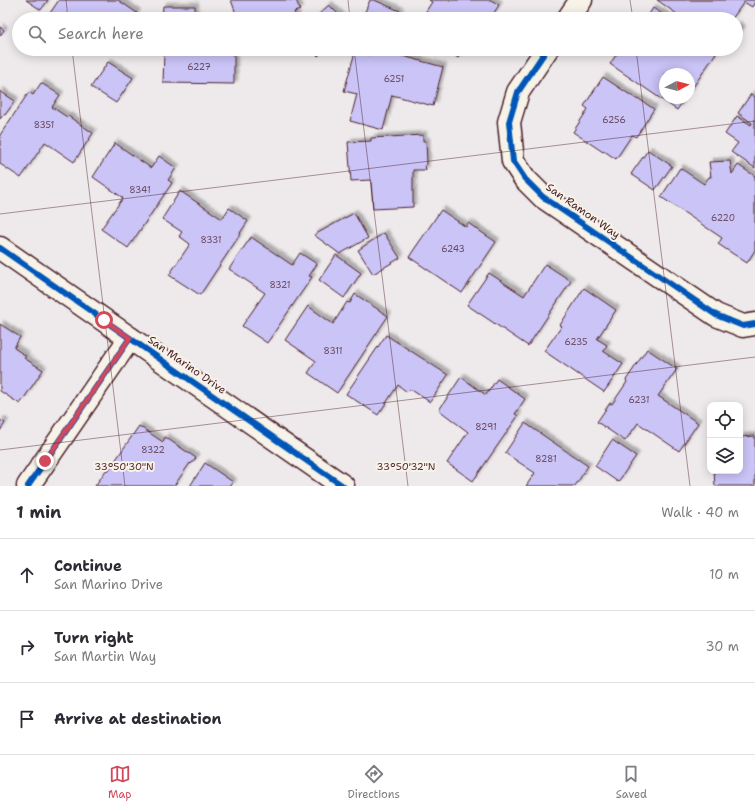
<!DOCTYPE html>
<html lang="en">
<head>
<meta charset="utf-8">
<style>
  body { margin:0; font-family:"Shantell Sans",sans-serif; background:#f7f7f7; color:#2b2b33 }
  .controls { position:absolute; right:12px; bottom:12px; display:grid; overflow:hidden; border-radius:8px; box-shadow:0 2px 10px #0003 }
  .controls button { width:36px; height:36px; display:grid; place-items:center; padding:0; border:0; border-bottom:1px solid #e1e1e2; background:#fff; color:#2b2b33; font:20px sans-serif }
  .compass { position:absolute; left:659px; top:68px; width:36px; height:36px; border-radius:50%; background:#fff; box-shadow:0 2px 10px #0003; rotate:83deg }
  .stop { position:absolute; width:12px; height:12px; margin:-9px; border:3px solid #d1495b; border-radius:50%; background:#fff }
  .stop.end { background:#d1495b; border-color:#fff; box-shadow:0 1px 4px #0008 }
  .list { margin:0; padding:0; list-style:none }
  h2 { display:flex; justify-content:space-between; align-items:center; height:52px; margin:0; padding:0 16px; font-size:17px }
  h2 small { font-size:13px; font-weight:400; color:#7c7c81 }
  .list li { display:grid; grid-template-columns:26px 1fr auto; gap:12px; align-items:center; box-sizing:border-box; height:72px; padding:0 16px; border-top:1px solid #e1e1e2 }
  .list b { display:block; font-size:15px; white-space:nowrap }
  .list p { margin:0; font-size:13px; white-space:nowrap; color:#7c7c81 }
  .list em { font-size:13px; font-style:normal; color:#7c7c81 }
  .icon { flex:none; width:22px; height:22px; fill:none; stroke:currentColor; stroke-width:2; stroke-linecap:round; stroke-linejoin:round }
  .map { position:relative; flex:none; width:755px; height:486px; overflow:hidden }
  .search { position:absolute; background:#fff; box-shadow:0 2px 10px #0003; left:12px; right:12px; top:12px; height:44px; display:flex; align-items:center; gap:10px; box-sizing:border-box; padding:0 14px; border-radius:22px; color:#7c7c81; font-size:15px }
  .sheet { height:268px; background:#fff }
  nav { display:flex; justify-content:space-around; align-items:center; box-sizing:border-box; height:56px; border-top:1px solid #e1e1e2; background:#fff; font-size:11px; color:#7c7c81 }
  nav a { display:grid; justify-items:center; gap:2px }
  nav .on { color:#d1495b }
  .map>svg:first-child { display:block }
  .building { fill:#cac4f7; stroke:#4a1f2b; filter:url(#shadow) }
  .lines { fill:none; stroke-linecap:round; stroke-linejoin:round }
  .minor-casing { stroke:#4a1f2b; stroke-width:25 }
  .minor { stroke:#f7f3e8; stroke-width:22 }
  .cycleway-casing { stroke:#f7f3e8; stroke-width:8 }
  .cycleway { stroke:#0057b8; stroke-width:6 }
  .route { stroke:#d1495b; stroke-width:5 }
  .ticks { fill:none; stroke:#4a1f2b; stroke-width:1; stroke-opacity:0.45 }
  .labels { text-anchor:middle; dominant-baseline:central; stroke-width:4; stroke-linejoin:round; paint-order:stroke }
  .number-label { font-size:9px; fill:#6a485e }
  .street-label { font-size:11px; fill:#4a1f2b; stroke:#f7f3e8 }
  .ticks-label { font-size:10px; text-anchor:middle; fill:#4a1f2b; stroke:#f7f3e8; stroke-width:4; stroke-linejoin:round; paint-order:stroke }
</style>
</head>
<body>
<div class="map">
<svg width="755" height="486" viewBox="0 0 755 486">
  <defs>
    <filter id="shadow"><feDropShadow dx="3.5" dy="-3.5" stdDeviation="1" flood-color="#0004"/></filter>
  </defs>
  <rect width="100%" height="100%" fill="#eeeaeb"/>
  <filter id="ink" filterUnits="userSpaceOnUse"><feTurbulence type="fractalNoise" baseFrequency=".025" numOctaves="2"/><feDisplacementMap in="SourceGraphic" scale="8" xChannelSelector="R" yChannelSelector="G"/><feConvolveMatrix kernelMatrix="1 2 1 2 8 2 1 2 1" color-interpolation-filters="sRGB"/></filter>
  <g filter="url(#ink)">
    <path class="building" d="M26 0H48L41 10Z
      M59 0H118L137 13 133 19H46Z
      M231 0H296L300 10 294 12 297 19H238Z
      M370 0H374L400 11 397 19H362Z
      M429 0H491L499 5 490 19H421L432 2Z
      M657 0H755V2L752 7 744 2 732 19H684Z
      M329 5 343 19H314Z
      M163 6H195V19H162Z
      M653 8 670 19H646Z
      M736 25 742 29 736 38Z
      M0 27 4 30 0 36Z
      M162 49H234V84L163 83 164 52 162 51Z
      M311 49H326L318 56Z
      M371 49H377L443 67 433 106 392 95 383 130 350 121 357 94 344 91 355 52 369 55Z
      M434 49H465L458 58 450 52 446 57Z
      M620 49H710L716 53 689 93V74H665V98H685L677 110 610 64Z
      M108 62 133 78 116 103 91 87Z
      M603 77 638 100 639 99 654 109 636 137 632 135 616 159 604 151 603 152 573 132 588 109 584 106Z
      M41 83 60 95 52 107 67 117 68 116 93 133 74 162 45 142 21 178 0 164V135L29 92 33 95Z
      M0 91 15 101 5 115 4 114 0 119Z
      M751 94 755 97V168L731 152 738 143 725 134 737 116 751 125 752 123 738 113Z
      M423 135V141H426L427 164 425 165 426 170H413V207L373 209 371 180 351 181 348 142 371 141V138Z
      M115 143 151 168 159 156 176 168 168 180 172 183 128 248 101 229 123 198 93 177Z
      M648 150 672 166 655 190 631 174Z
      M730 161 732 174 738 165 755 176V250L747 263 718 244 722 238 661 197 680 168 704 184 709 177H711L709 162Z
      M180 191 222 219 229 208 248 221 240 233H241L200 295 169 275 190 244 179 236 182 232 162 219Z
      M441 210 466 227 468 223 496 242 462 293 409 257Z
      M354 213 368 238 340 254 314 235Z
      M384 233 400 258 373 274 358 250Z
      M251 237 292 265 300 253 317 264 309 276 312 277 267 343 242 326 265 293 229 269Z
      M336 255 361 273 344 298 319 280Z
      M545 264 571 281 528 346 467 305 489 273 524 296Z
      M584 288 616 310 597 339 607 345 603 351 623 364 604 392 544 351 562 326 560 325Z
      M355 294 388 316 337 393 308 373 316 361 285 340 308 306 333 324 347 302 350 303Z
      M0 324 20 337 14 348 26 356 24 358 43 370 20 404 0 391Z
      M386 335 448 375 430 402 410 389 407 392 398 385 378 415 346 394Z
      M647 349 677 369 658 396 698 423 679 451 638 423 625 441 597 422 610 403 612 404 627 382 626 380Z
      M461 377 486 395 497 379 525 399 515 414 518 416 473 481 447 463 468 432 439 410Z
      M0 420 5 423 0 431Z
      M525 423 588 466 575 486H526L535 473 505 453Z
      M139 426 163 442 165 437 196 458 191 464 190 463 174 486H95L107 469 108 471Z
      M755 436V486H715L714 471H740V437Z
      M612 440 636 456 618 482 595 466Z
      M205 463 233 482 231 486H190Z"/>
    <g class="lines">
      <defs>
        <path id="minor" d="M568 19 581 0
          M547 49 518 92 509 122 513 161 525 179 543 197 716 315 743 326 755 324
          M0 248 343 486
          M28 486 130 338"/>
      </defs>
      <use href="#minor" class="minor-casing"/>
      <use href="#minor" class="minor"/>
      <defs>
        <path id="cycleway" d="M547 49 518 92 509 122 513 161 525 179 543 197 716 315 743 326 755 324
          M0 248 343 486
          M28 486 130 338"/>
      </defs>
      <use href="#cycleway" class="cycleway-casing"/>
      <use href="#cycleway" class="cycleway"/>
    </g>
  </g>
  <g class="lines" filter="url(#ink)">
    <path class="route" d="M45 461 130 338 104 320"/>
  </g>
  <path class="ticks" d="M66 0 68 19M348 0 350 19M630 0 633 19M72 49 125 486M354 49 408 486M636 49 690 486M0 214 755 121M0 450 755 357"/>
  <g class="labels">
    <g class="number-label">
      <text x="199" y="67">6227</text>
      <text x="394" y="79">6251</text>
      <text x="614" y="120">6256</text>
      <text x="44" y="125">8351</text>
      <text x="140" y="190">8341</text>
      <text x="723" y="218">6220</text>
      <text x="211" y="240">8331</text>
      <text x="453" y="249">6243</text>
      <text x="280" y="285">8321</text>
      <text x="576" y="342">6235</text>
      <text x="333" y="351">8311</text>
      <text x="639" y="400">6231</text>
      <text x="486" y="427">8291</text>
      <text x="153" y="450">8322</text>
      <text x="546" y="459">8281</text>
    </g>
    <g class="street-label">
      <text transform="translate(583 211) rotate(35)">San Ramon Way</text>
      <text transform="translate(187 365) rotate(35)">San Marino Drive</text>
    </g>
  </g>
  <g class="ticks-label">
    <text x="124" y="470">33°50'30"N</text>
    <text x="406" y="470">33°50'32"N</text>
  </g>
</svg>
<div class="controls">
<button><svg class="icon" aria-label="locate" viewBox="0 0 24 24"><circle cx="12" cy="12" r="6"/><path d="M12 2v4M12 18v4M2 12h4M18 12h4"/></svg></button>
<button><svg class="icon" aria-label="layers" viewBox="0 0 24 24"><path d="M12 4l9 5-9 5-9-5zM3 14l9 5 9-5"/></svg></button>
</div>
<svg class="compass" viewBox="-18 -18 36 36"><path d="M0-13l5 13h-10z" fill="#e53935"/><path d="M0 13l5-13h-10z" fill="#7c7c81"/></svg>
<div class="stop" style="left:104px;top:320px"></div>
<div class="stop end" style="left:45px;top:461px"></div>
<div class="search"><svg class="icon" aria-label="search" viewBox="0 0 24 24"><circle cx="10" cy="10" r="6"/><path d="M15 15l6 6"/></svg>Search here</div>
</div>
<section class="sheet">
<h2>1 min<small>Walk · 40 m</small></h2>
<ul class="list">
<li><svg class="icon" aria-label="ahead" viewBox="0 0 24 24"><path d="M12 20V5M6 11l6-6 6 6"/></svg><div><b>Continue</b><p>San Marino Drive</p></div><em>10 m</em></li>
<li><svg class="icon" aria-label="right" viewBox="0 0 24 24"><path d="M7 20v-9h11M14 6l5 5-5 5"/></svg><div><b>Turn right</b><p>San Martin Way</p></div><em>30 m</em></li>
<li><svg class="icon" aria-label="arrive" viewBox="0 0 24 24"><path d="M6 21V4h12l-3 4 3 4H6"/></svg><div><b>Arrive at destination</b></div></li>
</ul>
</section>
<nav>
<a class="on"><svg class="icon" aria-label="map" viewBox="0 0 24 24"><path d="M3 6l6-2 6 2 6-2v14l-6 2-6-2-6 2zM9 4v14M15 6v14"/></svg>Map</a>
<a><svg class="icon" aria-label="directions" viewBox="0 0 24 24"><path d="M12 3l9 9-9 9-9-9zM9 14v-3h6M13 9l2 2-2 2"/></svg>Directions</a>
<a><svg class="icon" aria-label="saved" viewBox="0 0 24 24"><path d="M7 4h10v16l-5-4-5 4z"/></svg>Saved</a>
</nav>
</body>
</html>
